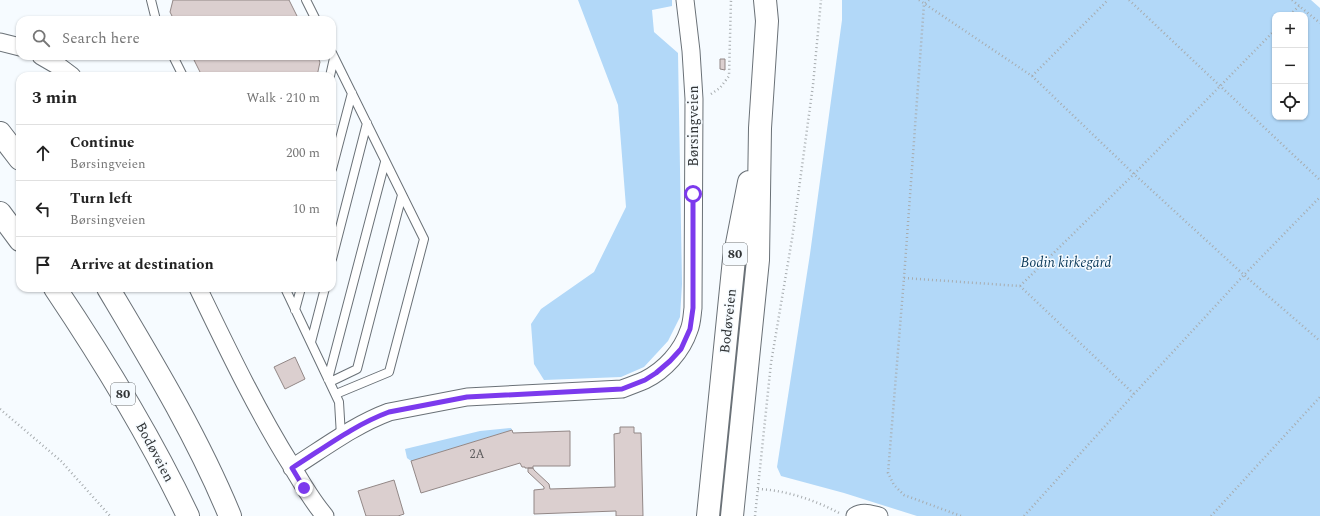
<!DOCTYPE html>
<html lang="en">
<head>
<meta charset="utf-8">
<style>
  body { margin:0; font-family:Spectral,serif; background:#f6f6f6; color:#222 }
  .controls { position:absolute; right:12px; top:12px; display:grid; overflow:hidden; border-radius:8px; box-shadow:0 1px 3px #0004 }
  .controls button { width:36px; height:36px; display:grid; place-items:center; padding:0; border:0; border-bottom:1px solid #e0e0e0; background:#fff; color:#222; font:20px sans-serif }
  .stop { position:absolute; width:12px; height:12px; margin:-9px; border:3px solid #7c3aed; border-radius:50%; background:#fff }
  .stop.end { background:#7c3aed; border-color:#fff; box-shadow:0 1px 4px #0008 }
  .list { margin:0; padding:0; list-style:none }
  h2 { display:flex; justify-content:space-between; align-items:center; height:52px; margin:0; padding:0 16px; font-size:17px }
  h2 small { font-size:13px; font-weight:400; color:#767676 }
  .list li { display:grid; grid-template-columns:26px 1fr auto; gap:12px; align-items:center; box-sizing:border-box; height:56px; padding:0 16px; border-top:1px solid #e0e0e0 }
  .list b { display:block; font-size:15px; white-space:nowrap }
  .list p { margin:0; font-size:13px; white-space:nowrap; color:#767676 }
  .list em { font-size:13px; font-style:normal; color:#767676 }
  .icon { flex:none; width:22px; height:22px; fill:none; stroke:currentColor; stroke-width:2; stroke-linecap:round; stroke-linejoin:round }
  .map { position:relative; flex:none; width:1320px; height:516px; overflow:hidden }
  .search { position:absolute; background:#fff; box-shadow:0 1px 3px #0004; left:16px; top:16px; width:320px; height:44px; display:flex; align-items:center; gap:10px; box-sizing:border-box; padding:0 14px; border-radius:12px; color:#767676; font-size:15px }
  .panel { position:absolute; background:#fff; box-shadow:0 1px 3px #0004; left:16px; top:72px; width:320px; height:220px; border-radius:12px }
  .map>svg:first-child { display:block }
  .green { fill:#b2d8f8; fill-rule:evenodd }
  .building { fill:#dbcfcf; stroke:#928786 }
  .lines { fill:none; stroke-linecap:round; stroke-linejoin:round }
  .lane-casing { stroke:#6a7177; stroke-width:10 }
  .street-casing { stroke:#6a7177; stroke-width:19 }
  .primary-casing { stroke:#6a7177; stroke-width:24 }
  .highway-casing { stroke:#6a7177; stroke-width:24 }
  .path { stroke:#a7acaf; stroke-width:2.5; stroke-dasharray:1 3; stroke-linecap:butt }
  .lane { stroke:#fff; stroke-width:8 }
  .street { stroke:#fff; stroke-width:17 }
  .primary { stroke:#fff; stroke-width:22 }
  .highway { stroke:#fff; stroke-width:22 }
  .route { stroke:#7c3aed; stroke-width:5 }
  .labels { text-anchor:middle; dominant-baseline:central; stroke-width:3; stroke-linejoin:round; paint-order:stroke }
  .number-label { font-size:12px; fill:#5c5b5c }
  .shield { fill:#f6fbff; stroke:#6c7072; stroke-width:1 }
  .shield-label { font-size:13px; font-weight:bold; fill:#313436 }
  .street-label { font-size:14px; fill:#313436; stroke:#f6fbff }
  .park-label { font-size:14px; font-style:italic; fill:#0a395a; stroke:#f6fbff }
</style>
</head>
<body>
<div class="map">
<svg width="1320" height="516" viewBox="0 0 1320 516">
  <rect width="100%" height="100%" fill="#f6fbff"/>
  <path class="green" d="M578 0H672V6L652 10 654 32 678 53 682 284 680 317 668 341 644 367 621 377 544 380 534 364 531 324 541 309 594 272 626 207 618 105Z
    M842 0H1311L1320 8V516H917L844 493 781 476 777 467 810 254 842 20ZM1275 15H1305V117H1275Z
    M511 428 512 430 411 461 407 458 405 449 480 431Z"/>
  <path class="building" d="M173 0H289L299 20H174L170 12Z
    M192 56H317L320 62 317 76H202Z
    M720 59H725V70L720 69Z
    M295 357 305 379 285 389 274 367Z
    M620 427H634V433H641L643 516H616V511L534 514V490L544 489V487L528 472V468H533L534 470 549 484 550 489 615 487 614 434 620 433Z
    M512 430 513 433 570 431V466H533V468H525V467H522L520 463 421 493 411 461Z
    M394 480 404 514 398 516H366L358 491Z"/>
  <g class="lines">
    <defs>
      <path id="lane" d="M151 0 156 20
        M306 0 316 20
        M332 53 424 239 389 372 336 394
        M173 56 183 76
        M330 76 334 58
        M332 169 352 93
        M332 259 367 123
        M285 288 339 402 341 436
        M295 310 301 288
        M311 342 325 288
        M328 379 385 162
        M330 382 357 369 402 195"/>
      <path id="street" d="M0 42 20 47
        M41 56 60 67 72 76
        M198 288C227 348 256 409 291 465 302 483 311 500 325 516
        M292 468C324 448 354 425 389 412L467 397 622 389C630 386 638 383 645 380 665 370 682 351 689 330 692 323 692 315 693 308L694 99 691 51 685 0
        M855 516C863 511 870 514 879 516"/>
      <path id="primary" d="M708 516 734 259 749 182
        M732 516 758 260 760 128 767 21 765 0"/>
      <path id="highway" d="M0 133 20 159
        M0 213 20 240
        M55 288C104 361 150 436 188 516
        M108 288C152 362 197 436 230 516"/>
    </defs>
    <use href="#lane" class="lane-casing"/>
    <use href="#street" class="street-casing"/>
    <use href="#primary" class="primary-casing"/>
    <use href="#highway" class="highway-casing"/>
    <path class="path" d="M919 0 1032 76 1134 174 1244 275 1320 341
      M929 0 924 4 904 278 888 473 894 485 904 495 961 516
      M1129 0 1320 180
      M1292 0 1320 23
      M1290 15 1299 6
      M1032 76 1108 0
      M711 94 720 88 729 76 731 0
      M904 278 1020 286 1134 394
      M1020 286 1134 174 1275 30
      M0 409 61 461 110 516
      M758 489C785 490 815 500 839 513
      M755 516 771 363 793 233 813 85 821 0
      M1024 516 1134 394 1244 275 1320 197
      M1211 516 1320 397"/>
    <use href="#lane" class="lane"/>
    <use href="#street" class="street"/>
    <use href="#primary" class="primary"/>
    <use href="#highway" class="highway"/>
  </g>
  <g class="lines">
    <path class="route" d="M304 488 292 468C324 448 354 425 389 412L467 397 622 389 645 380 656 373 670 361 681 349 690 329 693 308V194"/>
  </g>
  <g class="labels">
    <g class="number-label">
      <text x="477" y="454">2A</text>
    </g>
    <g class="shield">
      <rect x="723" y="243" width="24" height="22" rx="3"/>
      <rect x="111" y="383" width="24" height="22" rx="3"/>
    </g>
    <g class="shield-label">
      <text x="735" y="254">80</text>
      <text x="123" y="394">80</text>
    </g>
    <g class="street-label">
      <text transform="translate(693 126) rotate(-90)">Børsingveien</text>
      <text transform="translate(728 321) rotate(-84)">Bodøveien</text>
      <text transform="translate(155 452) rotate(62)">Bodøveien</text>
    </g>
    <g class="park-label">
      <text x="1066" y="262">Bodin kirkegård</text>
    </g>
  </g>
</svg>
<div class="controls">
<button>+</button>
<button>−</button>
<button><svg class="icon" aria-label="locate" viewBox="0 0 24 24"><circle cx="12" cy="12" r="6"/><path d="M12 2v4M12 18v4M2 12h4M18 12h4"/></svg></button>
</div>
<div class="stop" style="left:693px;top:194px"></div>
<div class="stop end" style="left:304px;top:488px"></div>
<div class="search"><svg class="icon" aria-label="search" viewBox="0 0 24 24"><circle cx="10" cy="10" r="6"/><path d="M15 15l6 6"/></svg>Search here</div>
<section class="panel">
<h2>3 min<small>Walk · 210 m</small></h2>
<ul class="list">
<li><svg class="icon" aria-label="ahead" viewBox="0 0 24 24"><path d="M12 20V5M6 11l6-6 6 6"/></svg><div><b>Continue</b><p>Børsingveien</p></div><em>200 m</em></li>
<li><svg class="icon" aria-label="left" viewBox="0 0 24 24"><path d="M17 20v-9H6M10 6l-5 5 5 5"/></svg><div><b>Turn left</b><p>Børsingveien</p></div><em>10 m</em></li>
<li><svg class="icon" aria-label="arrive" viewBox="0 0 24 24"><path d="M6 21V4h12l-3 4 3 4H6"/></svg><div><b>Arrive at destination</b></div></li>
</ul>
</section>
</div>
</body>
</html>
